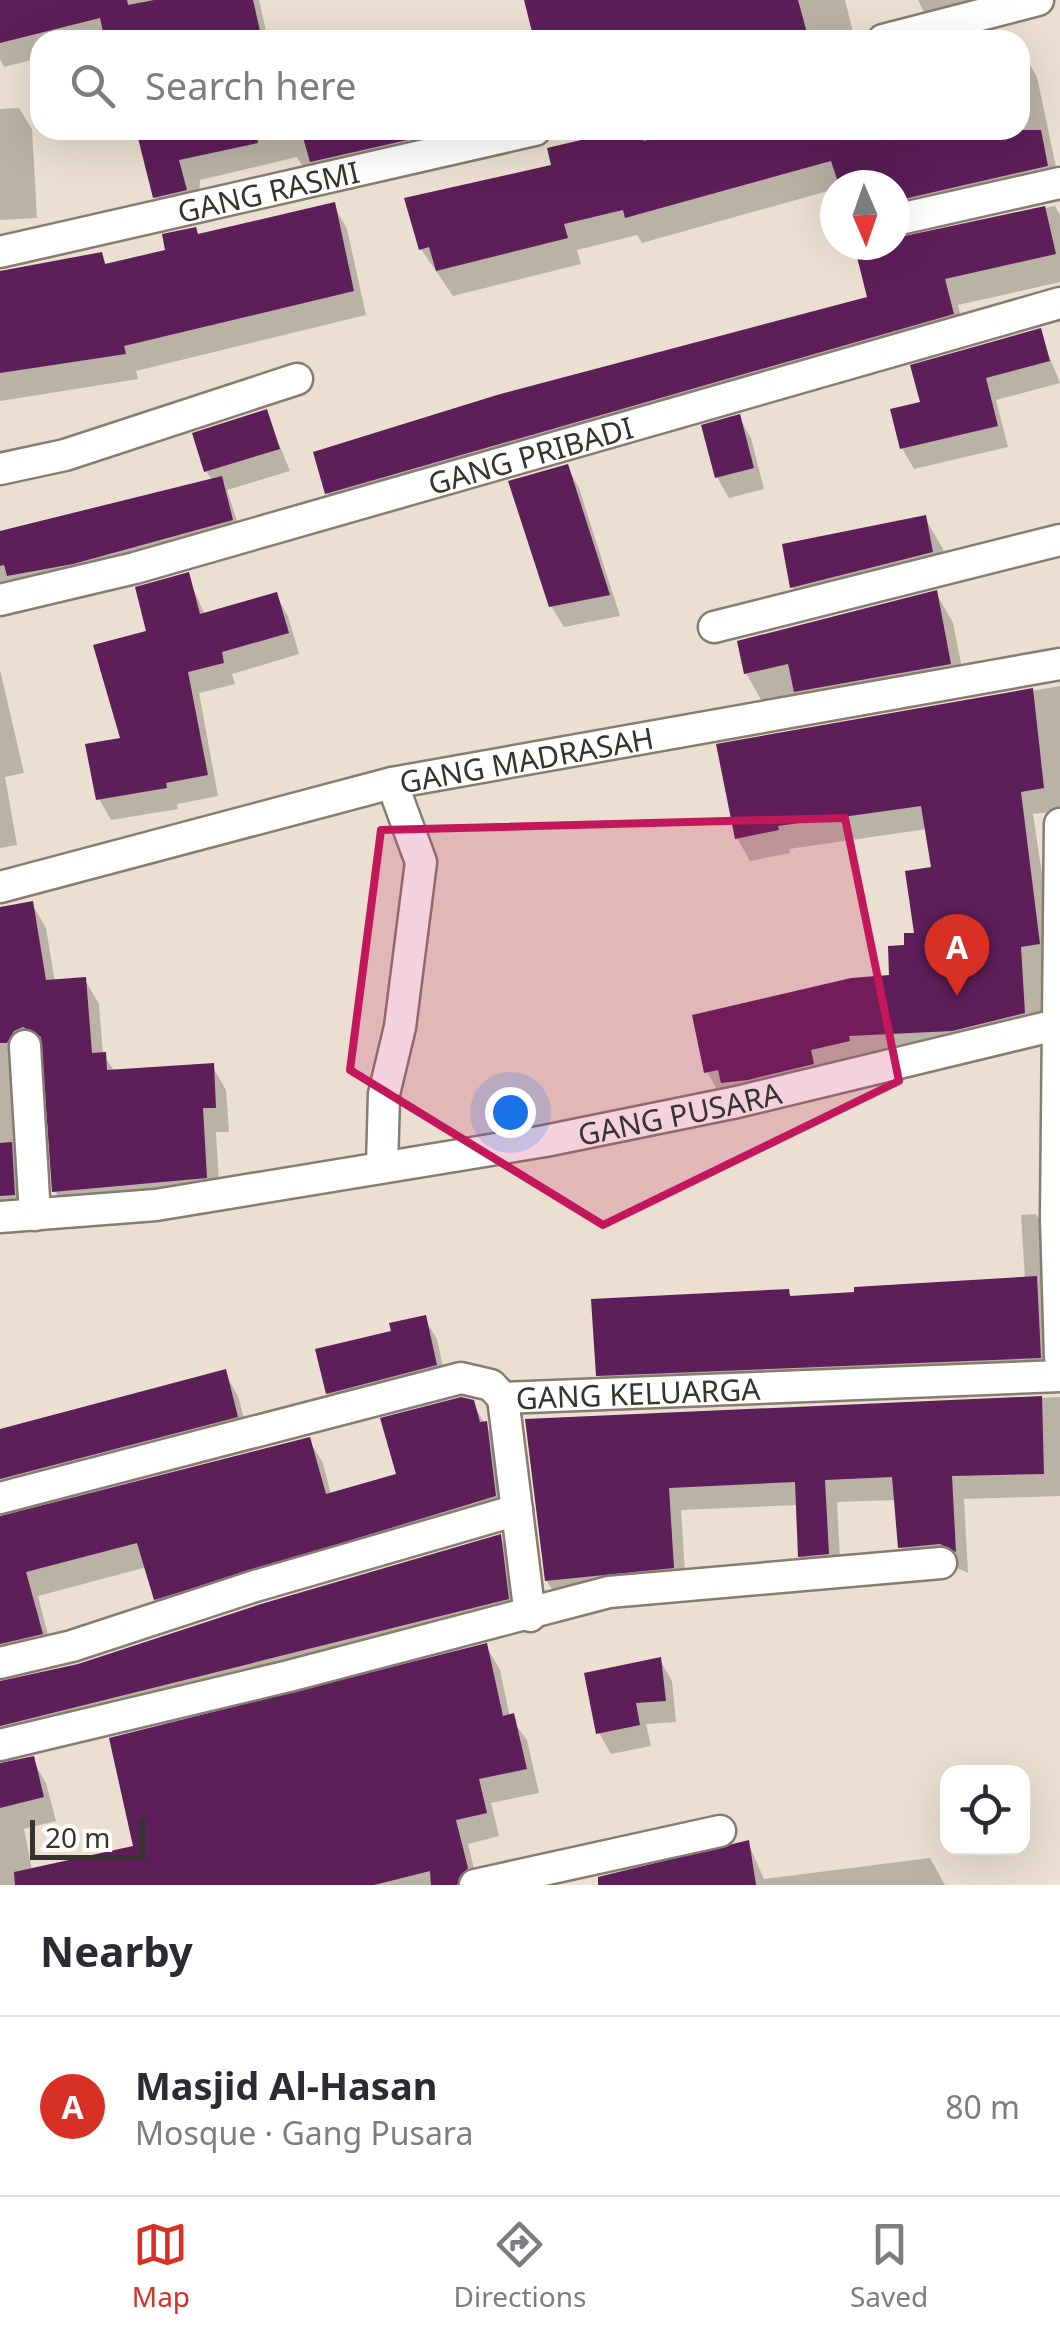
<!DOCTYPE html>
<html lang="en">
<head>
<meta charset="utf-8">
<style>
  body { margin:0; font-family:"Noto Sans",sans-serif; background:#f2f2f3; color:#2b2b33 }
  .controls { position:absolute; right:30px; bottom:30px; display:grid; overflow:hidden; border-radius:20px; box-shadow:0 10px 40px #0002 }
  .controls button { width:90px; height:90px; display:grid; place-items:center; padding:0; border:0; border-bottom:2px solid #e1e1e2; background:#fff; color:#2b2b33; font:50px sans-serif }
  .compass { position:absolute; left:820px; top:170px; width:90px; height:90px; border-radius:50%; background:#fff; box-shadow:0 10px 40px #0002; rotate:178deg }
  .scale { position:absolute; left:30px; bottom:25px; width:115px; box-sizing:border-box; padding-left:10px; border:5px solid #37332d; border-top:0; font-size:28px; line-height:35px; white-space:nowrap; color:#37332d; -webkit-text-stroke:8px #fff; paint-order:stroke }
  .you { position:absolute; left:510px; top:1112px; width:35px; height:35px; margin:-25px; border:8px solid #fff; border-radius:50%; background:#1a73e8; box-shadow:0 0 0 15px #1a73e833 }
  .badge { display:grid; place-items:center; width:65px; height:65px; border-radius:50%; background:#d93025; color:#fff; font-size:32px; font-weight:700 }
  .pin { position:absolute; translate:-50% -82px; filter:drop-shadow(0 2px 5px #0008) }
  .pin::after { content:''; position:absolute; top:52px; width:35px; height:30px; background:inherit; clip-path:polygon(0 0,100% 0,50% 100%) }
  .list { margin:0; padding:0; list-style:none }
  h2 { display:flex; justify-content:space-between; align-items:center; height:130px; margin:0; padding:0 40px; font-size:42px }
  h2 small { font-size:32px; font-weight:400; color:#7c7c81 }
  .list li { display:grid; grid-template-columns:65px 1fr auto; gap:30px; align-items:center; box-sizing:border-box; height:180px; padding:0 40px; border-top:2px solid #e1e1e2 }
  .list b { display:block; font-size:38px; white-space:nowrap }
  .list p { margin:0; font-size:32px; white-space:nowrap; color:#7c7c81 }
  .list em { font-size:32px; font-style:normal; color:#7c7c81 }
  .icon { flex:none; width:55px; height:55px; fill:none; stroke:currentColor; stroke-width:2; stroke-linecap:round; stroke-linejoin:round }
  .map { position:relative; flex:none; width:1060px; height:1885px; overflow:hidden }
  .search { position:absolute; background:#fff; box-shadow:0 10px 40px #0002; left:30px; right:30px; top:30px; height:110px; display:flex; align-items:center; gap:25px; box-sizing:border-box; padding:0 35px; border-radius:30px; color:#7c7c81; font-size:38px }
  .sheet { height:310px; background:#fff }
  nav { display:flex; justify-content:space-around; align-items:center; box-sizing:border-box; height:140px; border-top:2px solid #e1e1e2; background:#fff; font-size:28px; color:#7c7c81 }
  nav a { display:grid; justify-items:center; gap:5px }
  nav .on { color:#d93025 }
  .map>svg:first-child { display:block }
  .shadow { fill:#0003 }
  .building { fill:#5e1e59 }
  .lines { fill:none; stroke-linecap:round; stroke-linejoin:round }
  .street-casing { stroke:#867c6f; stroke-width:35 }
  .street { stroke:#fff; stroke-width:30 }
  .marked { fill:#c2185b; fill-opacity:0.2; stroke:#c2185b; stroke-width:8; stroke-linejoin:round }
  .labels { text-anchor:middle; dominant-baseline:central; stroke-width:10; stroke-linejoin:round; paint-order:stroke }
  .street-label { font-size:30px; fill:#37332d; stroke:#fff }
</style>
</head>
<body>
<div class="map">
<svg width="1060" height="1885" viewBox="0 0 1060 1885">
  <rect width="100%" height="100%" fill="#eadfd0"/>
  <path class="shadow" d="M0 0H259L268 40H40V58L4 67 0 59Z
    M530 0H845L855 40H537Z
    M918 0H986L931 26Z
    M987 35 990 40H968Z
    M1022 51 1037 77 1060 186 895 235V185H835V189L642 243 637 235 577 250 581 264 453 296 421 249 554 167 580 143 576 130H1020Z
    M19 108 32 129 37 218 0 220V109Z
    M139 130H415L419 143 306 172 297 157 200 180 198 212 168 218 155 197Z
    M333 204 347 229 366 315 136 371 138 379 0 401V289L101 255 107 266 168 252 198 236Z
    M1055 206 1060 215V282L958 305 967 340 342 519 327 493 870 299 860 245H895V240Z
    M1039 331 1060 383 996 400 1008 447 914 469 902 448 924 404Z
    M266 412 290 471 227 490 245 545 0 606V534L212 480 206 471Z
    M739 417 751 438 764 489 729 498 717 477Z
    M567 466 579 488 620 616 564 627 551 606Z
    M925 518 943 549 950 584 811 619 793 588 784 546Z
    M187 575 205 615 276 595 288 616 299 654 232 674 235 684 199 693 218 796 177 804 178 809 111 820 99 799 123 740 149 633Z
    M936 593 953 623 967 694 763 703 746 673Z
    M0 670 24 773 5 777 17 845 0 848Z
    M1060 686V811L1033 814 1047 907 1051 1033 720 1095 707 1072 892 977 917 935 933 869 927 829 789 849 790 853 750 861 737 838 719 746Z
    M32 904 46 928 55 982 85 980 99 1004 103 1054 115 1072 212 1066 226 1090 229 1132H216L220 1202 69 1216 55 1191 47 1053 38 1051 28 1221 0 1226V907Z
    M1036 1214 1048 1236 1052 1378 611 1396 598 1375 788 1292 792 1299 1025 1279 1021 1215Z
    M424 1318 437 1339 447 1386 341 1414 329 1393 394 1332Z
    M224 1372 238 1396 250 1441 0 1512V1432Z
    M1060 1397V1496L964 1499 968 1573 955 1567 914 1570 901 1547 897 1500 837 1502 841 1577 814 1579 800 1556 798 1505 681 1510 686 1590 560 1604 547 1581 527 1422Z
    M472 1402 499 1448 508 1520 170 1622 156 1599 147 1567 38 1596 54 1658 0 1674V1517L309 1440 323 1463 331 1495 399 1475Z
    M500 1537 513 1561 521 1623 0 1759V1683L77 1667Z
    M486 1646 500 1670 510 1717 527 1740 539 1793 491 1803 499 1836 468 1844 478 1885H0V1765L32 1759 46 1783 56 1821 24 1829 32 1870 136 1848Z
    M660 1660 672 1681 676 1722 646 1724 651 1746 611 1754 599 1733Z
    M748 1843 764 1879 930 1858 945 1885H652Z"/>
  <path class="building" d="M0 0H127L128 5 154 0H253L262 40H105L100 18 0 43Z
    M524 0H798L809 40H534Z
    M136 130H256L258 143 179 160 187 190 153 198Z
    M301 130H433L434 134 310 162Z
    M624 130H642L644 141 679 130H1041L1048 166 895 201V185H839L831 161 625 218 623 210 564 224 568 238 436 271 429 247 419 250 404 198 551 165 547 148Z
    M335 202 354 291 124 346 126 354 0 373V271L102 252 105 264 165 250 162 234 196 227 198 234Z
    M1045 206 1056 254 945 279 954 314 325 494 313 452 497 395 867 297 856 253 895 245V238Z
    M1041 328 1050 361 986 378 998 426 900 449 890 409 920 402 910 365Z
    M267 409 280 449 204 472 192 433Z
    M740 414 754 468 715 478 701 425Z
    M568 464 610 595 549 607 508 481Z
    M222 476 233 520 73 564 7 576 4 565 0 566V531Z
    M926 515 933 552 790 588 782 544Z
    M189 572 200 614 277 592 289 633 222 652 224 663 188 672 208 775 166 783 167 788 96 800 85 744 120 738 93 645 146 631 135 587Z
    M937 590 951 664 794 692 788 664 744 674 737 641Z
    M1033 688 1044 788 1021 792 1040 944 1021 947 1025 1013 952 1031 849 1036 850 1041 811 1050 814 1064 748 1080 721 1083 718 1070 704 1073 692 1015 851 978 889 975 888 946 904 945V933H914L905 871 931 867 921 806 778 826 779 830 735 839 716 744Z
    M33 901 46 980 86 977 92 1053 106 1052 107 1070 214 1063 216 1108H203L207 1178 52 1192 41 1037 23 1027 14 1031 7 1043H0V907Z
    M12 1142 15 1195 0 1196V1143Z
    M1037 1276 1041 1358 596 1376 591 1299 789 1289 790 1296 854 1292V1287Z
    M426 1315 437 1365 326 1394 315 1349 391 1331 389 1323Z
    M226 1369 238 1417 0 1479V1429Z
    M1042 1396 1044 1474 952 1476 956 1552 940 1544 898 1548 892 1477 825 1480 829 1554 798 1557 795 1482 669 1488 674 1568 545 1581 525 1419Z
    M461 1397 474 1400 480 1422 487 1421 496 1496 154 1600 137 1543 26 1572 43 1634 0 1644V1516L310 1437 326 1494 396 1474 380 1418Z
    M501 1534 509 1599 0 1726V1681L78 1664 261 1604Z
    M487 1643 503 1716 514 1713 527 1769 479 1779 487 1813 456 1820 468 1868 457 1885H431L430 1871 374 1885H15L14 1872 133 1846 109 1738Z
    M661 1657 666 1701 636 1703 640 1725 596 1734 584 1673Z
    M34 1756 44 1797 0 1808V1763Z
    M749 1840 756 1885H598V1877Z"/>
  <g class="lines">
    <defs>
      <g id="street">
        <path d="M883 40 1038 0"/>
        <path d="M895 220 1060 183"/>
        <path id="s1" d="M0 252 535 130"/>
        <path d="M0 469 65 455 297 379"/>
        <path id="s2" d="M0 600 135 568 1060 303"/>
        <path d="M714 627 1060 540"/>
        <path d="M1060 824 1056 1219 1060 1357"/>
        <path id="s3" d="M0 887 392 783 1060 664"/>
        <path d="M25 1046 35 1215"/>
        <path d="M382 1166 384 1094 400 1027 421 862 392 783"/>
        <path id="s4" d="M0 1217 156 1205 545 1141 737 1102 1056 1025"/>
        <path d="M503 1398 530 1616"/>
        <path id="s5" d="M0 1498 461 1378 491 1385 503 1398 1060 1376"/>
        <path d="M0 1663 72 1646 255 1586 517 1510"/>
        <path d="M0 1745 289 1676 609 1592 941 1563"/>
        <path d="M475 1885 720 1831"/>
      </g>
    </defs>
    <use href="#street" class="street-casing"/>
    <use href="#street" class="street"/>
  </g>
  <path class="marked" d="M845 818 899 1081 603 1225 350 1070 381 830Z"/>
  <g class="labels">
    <g class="street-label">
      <text stroke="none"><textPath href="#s1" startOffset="275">GANG RASMI</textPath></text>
      <text stroke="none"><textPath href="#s2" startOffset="550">GANG PRIBADI</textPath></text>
      <text stroke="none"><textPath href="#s3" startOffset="542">GANG MADRASAH</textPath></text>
      <text stroke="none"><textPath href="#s4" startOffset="688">GANG PUSARA</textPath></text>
      <text stroke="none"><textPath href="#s5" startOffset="660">GANG KELUARGA</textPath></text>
    </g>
  </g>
</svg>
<div class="controls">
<button><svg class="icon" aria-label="locate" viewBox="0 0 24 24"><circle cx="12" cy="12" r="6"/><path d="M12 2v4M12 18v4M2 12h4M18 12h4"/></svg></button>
</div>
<svg class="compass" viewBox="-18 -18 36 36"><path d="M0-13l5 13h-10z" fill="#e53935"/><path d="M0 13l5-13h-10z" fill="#7c7c81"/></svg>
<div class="scale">20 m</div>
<div class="you"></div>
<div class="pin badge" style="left:957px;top:996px">A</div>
<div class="search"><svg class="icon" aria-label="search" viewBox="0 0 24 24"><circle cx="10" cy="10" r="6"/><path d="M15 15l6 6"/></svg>Search here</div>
</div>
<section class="sheet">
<h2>Nearby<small></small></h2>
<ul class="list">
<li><span class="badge">A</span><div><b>Masjid Al-Hasan</b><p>Mosque · Gang Pusara</p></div><em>80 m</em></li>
</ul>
</section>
<nav>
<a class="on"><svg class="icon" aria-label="map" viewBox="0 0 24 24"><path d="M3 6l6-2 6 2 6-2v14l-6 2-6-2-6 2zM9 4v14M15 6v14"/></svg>Map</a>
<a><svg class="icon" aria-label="directions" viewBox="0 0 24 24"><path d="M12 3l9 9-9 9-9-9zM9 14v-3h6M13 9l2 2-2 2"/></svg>Directions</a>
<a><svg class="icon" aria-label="saved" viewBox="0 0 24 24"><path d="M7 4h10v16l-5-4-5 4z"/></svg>Saved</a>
</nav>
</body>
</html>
